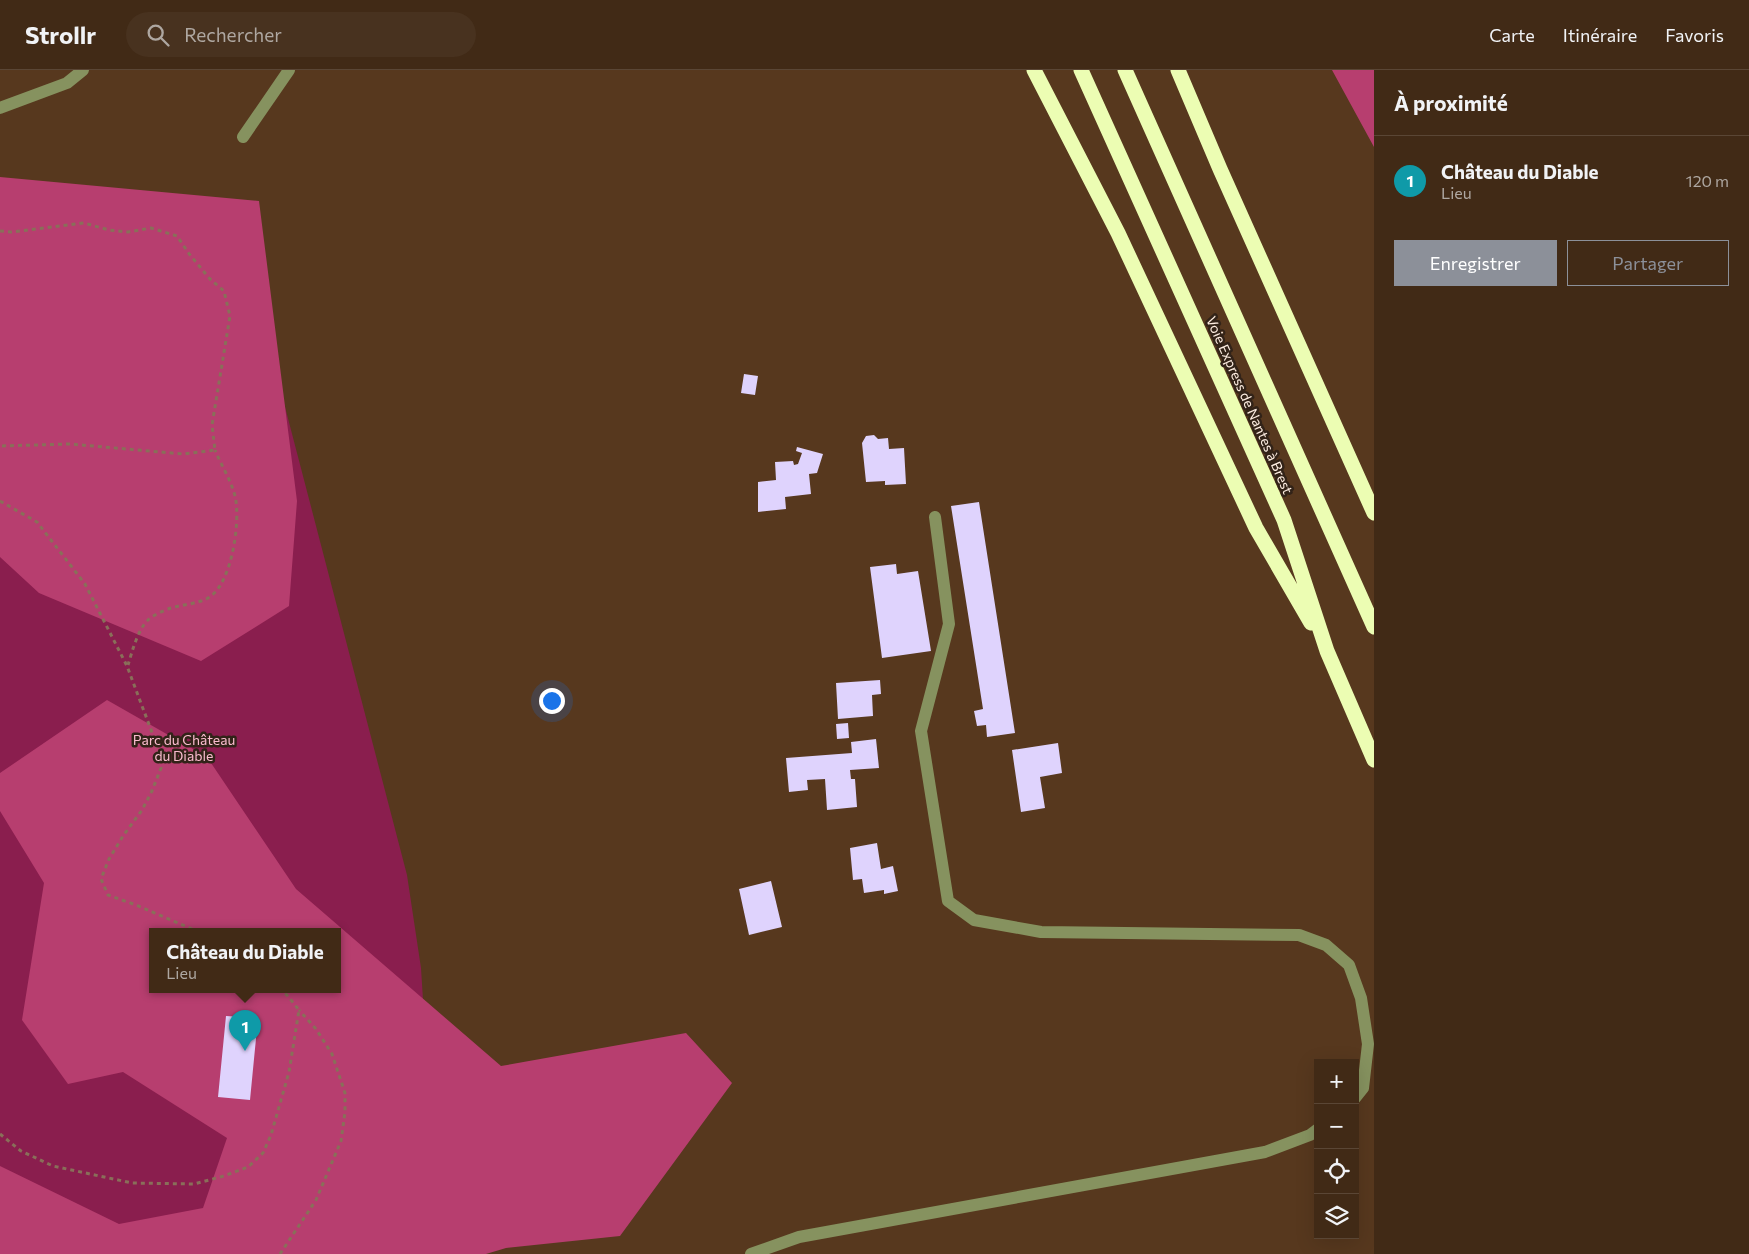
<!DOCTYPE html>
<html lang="fr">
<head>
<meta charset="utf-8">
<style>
  body { margin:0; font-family:Commissioner,sans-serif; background:#48321f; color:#f1f3f6 }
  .controls { position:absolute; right:15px; bottom:15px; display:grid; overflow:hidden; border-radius:0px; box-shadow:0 5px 20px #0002 }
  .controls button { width:45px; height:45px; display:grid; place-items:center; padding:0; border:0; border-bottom:1px solid #5a4635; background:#412a16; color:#f1f3f6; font:25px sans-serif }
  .you { position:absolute; left:551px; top:630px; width:18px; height:18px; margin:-12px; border:4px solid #fff; border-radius:50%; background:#1a73e8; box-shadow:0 0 0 8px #1a73e833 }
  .badge { display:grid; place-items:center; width:32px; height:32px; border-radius:50%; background:#8c9099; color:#fff; font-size:16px; font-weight:700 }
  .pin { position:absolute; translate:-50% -41px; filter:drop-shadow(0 1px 2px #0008) }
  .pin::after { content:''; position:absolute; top:26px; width:18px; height:15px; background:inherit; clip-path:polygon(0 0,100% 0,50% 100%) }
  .popup { position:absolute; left:149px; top:858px; width:192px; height:65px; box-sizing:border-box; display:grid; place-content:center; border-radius:0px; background:#412a16; filter:drop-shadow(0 1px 4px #0005); font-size:16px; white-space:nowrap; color:#aea7a1 }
  .popup b { font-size:19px; color:#f1f3f6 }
  .popup::after { content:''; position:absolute; left:50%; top:100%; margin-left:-10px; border:10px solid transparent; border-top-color:#412a16 }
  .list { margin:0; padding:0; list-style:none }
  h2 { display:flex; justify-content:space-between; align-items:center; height:65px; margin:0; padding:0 20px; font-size:21px }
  h2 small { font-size:16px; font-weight:400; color:#aea7a1 }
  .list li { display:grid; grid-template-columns:32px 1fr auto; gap:15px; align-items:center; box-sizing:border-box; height:90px; padding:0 20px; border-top:1px solid #5a4635 }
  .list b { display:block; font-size:19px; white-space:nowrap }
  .list p { margin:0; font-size:16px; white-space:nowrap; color:#aea7a1 }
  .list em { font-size:16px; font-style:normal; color:#aea7a1 }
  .actions { display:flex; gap:10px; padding:15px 20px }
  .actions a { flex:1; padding:11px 0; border:1px solid #8c9099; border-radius:0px; text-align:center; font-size:18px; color:#8c9099 }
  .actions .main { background:#8c9099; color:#fff }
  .icon { flex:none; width:28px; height:28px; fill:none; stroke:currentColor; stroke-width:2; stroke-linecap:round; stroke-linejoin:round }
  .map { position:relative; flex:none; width:1374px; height:1184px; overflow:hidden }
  header { display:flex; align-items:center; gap:30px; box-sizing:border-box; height:70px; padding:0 25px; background:#412a16; border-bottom:1px solid #5a4635 }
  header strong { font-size:24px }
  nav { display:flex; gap:28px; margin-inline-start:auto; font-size:18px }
  .search { width:350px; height:45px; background:#48321f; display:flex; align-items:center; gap:12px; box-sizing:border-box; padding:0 18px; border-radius:28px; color:#aea7a1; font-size:19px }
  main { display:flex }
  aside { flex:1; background:#412a16 }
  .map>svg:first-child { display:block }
  .green { fill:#8a1e4e; fill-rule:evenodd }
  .forest { fill:#b73e6f; fill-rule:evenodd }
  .building { fill:#dfd3fd }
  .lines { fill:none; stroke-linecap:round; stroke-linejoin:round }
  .path { stroke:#896f59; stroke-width:3; stroke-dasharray:4 4; stroke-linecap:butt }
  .minor { stroke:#86925f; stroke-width:12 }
  .highway { stroke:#ecfdb3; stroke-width:15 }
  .labels { text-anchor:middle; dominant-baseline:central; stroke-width:5; stroke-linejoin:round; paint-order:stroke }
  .street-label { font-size:14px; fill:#fdede1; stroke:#322318 }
  .park-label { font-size:14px; fill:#fbbccf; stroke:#322318 }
</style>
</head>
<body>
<header>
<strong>Strollr</strong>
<div class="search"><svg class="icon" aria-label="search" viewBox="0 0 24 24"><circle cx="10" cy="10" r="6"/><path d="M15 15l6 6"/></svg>Rechercher</div>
<nav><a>Carte</a><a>Itinéraire</a><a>Favoris</a></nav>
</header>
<main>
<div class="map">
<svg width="1374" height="1184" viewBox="0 0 1374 1184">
  <rect width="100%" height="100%" fill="#57381e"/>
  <path class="green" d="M0 177 248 195 407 805 421 898 439 1184H0ZM152 862H338V920H152Z"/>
  <path class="forest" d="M1332 0H1374V77Z
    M0 107 259 131 297 431 289 536 201 591 39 523 0 487Z
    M107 630 207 687 296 819 501 996 686 963 732 1013 620 1166 506 1178 486 1184H0V1096L119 1154 203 1138 227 1068 123 1002 68 1014 22 950 44 813 0 741V703ZM152 862H338V920H152Z"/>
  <path class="building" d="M744 304 758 306 755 325 741 323Z
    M874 365 878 369 888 368 889 379 904 378 906 414 885 415V411L866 412 862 373 866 366Z
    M797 377 823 384 817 403 809 404 811 424 785 427 786 439 758 442V412L776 410 775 392 793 391 794 395 798 394 802 383 796 381Z
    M979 432 1015 663 987 667 986 655 977 656 974 641 983 639 951 436Z
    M896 494 897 504 918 501 931 581 882 588 870 497Z
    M880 610 881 624 872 625 873 646 838 649 836 613Z
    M848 653 849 668 837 669 836 654Z
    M876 669 879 698 850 700 851 709H855L857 737 827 740 825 709 807 710 808 720 789 722 786 688 852 683 851 672Z
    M1058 673 1062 703 1040 707 1045 738 1021 742 1012 680Z
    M877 773 881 799 893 796 898 821 884 824V820L864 823 862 809 853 810 850 778Z
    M771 811 782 857 749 865 739 819Z
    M226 946 258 948 250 1030 218 1027Z"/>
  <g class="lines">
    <path class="path" d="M0 161 11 162 84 153 109 160 128 162 151 158 177 166 190 185 210 209 224 221 230 246 212 355 215 380 183 384 70 374 0 376
      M0 431 37 452 85 514 127 596 156 673 161 698 152 721 142 740 123 766 109 789 101 809 108 825 136 835 199 862
      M128 595C132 582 138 559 148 550 153 545 165 540 171 538 184 534 197 534 208 528 232 515 241 450 235 426 231 410 221 395 215 380
      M0 1064 21 1081 53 1096 132 1113 194 1114 224 1106 248 1097 263 1083 271 1065 289 1002 299 940 287 925 280 920
      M280 1184 316 1130 341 1071 345 1042V1023L332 984 316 959 299 940"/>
    <path class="minor" d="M0 38 67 13 83 0
      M243 67 289 0
      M935 447 949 554 921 661 948 831 974 850 1041 862 1299 865 1326 875 1349 895 1361 928 1368 974 1363 1018 1355 1028
      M751 1184 799 1167 1265 1082 1310 1065 1318 1059"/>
    <path class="highway" d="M1034 0 1118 163 1256 458 1311 553
      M1081 0 1284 450 1327 581 1374 690
      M1125 0 1374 557
      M1178 0 1220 99 1374 443"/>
  </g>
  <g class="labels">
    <g class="street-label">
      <text transform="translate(1250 335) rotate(66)">Voie Express de Nantes à Brest</text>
    </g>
    <g class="park-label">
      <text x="184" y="669">Parc du Château<tspan x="184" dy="16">du Diable</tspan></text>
    </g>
  </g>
</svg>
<div class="controls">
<button>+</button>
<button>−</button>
<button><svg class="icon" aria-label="locate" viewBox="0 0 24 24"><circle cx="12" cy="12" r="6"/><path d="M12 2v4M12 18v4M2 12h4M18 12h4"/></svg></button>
<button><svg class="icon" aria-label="layers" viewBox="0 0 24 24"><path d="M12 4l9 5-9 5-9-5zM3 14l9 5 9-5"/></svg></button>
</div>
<div class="you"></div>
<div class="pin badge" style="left:245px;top:981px;background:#0f9aa8">1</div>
<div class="popup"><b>Château du Diable</b>Lieu</div>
</div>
<aside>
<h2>À proximité<small></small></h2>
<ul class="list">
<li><span class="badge" style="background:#0f9aa8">1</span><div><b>Château du Diable</b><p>Lieu</p></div><em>120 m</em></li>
</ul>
<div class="actions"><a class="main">Enregistrer</a><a>Partager</a></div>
</aside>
</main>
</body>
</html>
